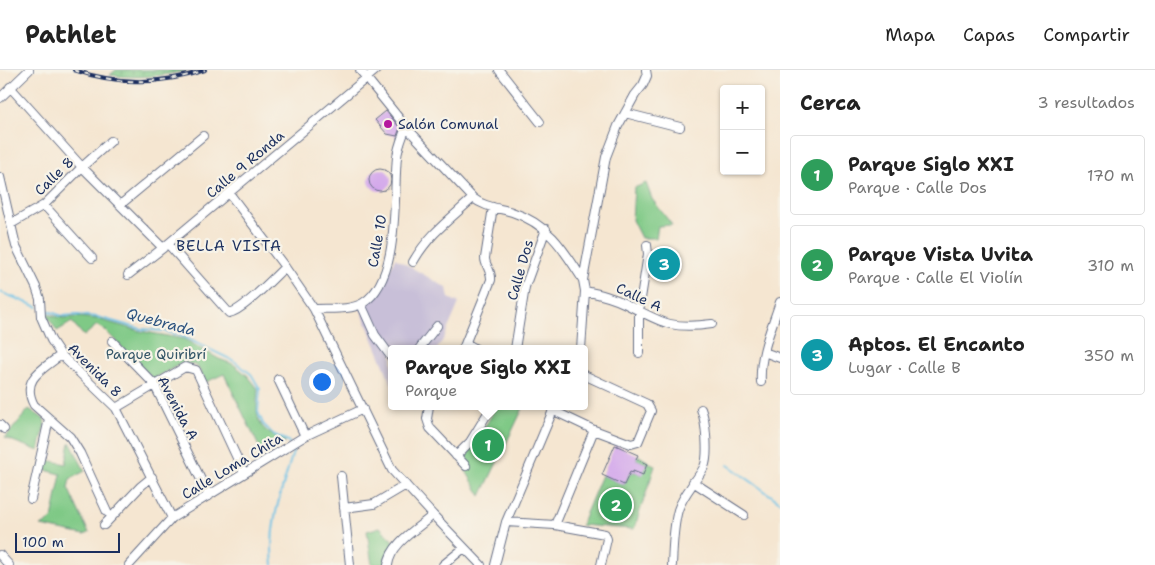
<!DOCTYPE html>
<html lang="es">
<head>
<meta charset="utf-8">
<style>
  body { margin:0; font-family:"Shantell Sans",sans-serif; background:#f6f6f6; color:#222 }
  .controls { position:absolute; right:15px; top:15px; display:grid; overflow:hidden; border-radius:5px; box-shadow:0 1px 4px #0004 }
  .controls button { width:45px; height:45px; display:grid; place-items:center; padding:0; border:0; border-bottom:1px solid #e0e0e0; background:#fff; color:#222; font:25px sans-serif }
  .scale { position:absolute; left:15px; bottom:12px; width:105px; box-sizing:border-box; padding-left:5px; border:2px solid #1b2f5e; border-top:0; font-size:14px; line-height:18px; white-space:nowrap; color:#1b2f5e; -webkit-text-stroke:4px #f7f3e8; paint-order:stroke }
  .you { position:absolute; left:321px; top:311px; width:18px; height:18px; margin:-12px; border:4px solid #fff; border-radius:50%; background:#1a73e8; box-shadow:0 0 0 8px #1a73e833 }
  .badge { display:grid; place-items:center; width:32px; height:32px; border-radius:50%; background:#b5179e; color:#fff; font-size:16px; font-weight:700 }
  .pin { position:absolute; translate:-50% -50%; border:2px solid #fff; box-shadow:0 1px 5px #0006 }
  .popup { position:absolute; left:388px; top:275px; width:200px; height:65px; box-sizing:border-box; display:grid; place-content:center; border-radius:5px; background:#fff; filter:drop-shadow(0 1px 4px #0005); font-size:16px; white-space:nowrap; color:#767676 }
  .popup b { font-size:19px; color:#222 }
  .popup::after { content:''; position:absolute; left:50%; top:100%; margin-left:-10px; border:10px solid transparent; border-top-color:#fff }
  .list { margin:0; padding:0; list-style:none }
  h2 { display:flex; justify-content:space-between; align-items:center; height:65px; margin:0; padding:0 20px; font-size:21px }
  h2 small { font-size:16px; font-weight:400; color:#767676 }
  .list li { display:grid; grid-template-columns:32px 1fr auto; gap:15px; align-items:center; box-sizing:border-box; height:80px; margin:0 10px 10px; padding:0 10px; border:1px solid #e0e0e0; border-radius:5px }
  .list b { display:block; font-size:19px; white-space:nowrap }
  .list p { margin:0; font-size:16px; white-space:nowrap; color:#767676 }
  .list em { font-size:16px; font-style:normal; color:#767676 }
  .map { position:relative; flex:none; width:780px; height:495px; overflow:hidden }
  header { display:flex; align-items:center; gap:30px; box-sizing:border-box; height:70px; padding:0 25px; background:#fff; border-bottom:1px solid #e0e0e0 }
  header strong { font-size:24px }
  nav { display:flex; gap:28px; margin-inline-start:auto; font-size:18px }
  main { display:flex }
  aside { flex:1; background:#fff }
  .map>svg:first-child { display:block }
  .industrial { fill:#c8bfd8 }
  .grass { fill:url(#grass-dots); stroke:#4d7c72 }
  .green { fill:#7fc986; stroke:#4d7c72 }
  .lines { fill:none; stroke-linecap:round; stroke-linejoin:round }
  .stream { stroke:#69c1e6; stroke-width:2 }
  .building { fill:#d3a7eb }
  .minor-casing { stroke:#676f86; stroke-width:10 }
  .minor { stroke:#fff; stroke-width:8 }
  .rail-casing { stroke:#1b2f5e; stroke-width:4 }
  .rail { stroke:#f7f3e8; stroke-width:2; stroke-dasharray:5.5; stroke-linecap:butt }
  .poi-dot { fill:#b5179e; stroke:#f7f3e8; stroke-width:2 }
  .labels { text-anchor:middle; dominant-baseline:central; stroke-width:4.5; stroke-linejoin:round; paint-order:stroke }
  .poi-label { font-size:14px; fill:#1b2f5e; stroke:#f7f3e8; text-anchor:start }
  .street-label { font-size:14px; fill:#1b2f5e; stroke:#f7f3e8 }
  .park-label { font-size:14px; fill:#345668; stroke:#f7f3e8 }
  .neighbourhood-label { font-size:15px; letter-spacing:1px; fill:#1b2f5e; stroke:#f7f3e8 }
  .water-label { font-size:15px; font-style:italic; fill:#2e5480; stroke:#f7f3e8 }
</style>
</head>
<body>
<header>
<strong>Pathlet</strong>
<nav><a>Mapa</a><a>Capas</a><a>Compartir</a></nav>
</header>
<main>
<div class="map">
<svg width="780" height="495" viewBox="0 0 780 495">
  <defs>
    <pattern id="grass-dots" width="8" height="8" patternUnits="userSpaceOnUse" patternTransform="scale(1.25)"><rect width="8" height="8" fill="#7fc986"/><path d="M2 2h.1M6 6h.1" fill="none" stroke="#67a471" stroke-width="1.8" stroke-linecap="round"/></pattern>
  </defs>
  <rect width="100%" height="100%" fill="#f7f3e8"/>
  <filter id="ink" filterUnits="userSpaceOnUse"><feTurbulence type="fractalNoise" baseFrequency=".02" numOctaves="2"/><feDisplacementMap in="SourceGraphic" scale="10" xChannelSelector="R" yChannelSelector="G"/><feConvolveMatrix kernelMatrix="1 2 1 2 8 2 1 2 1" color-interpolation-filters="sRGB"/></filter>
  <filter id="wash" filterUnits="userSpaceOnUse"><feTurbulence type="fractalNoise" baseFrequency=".0096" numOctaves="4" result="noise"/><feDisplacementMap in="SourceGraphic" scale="20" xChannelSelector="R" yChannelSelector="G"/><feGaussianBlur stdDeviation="1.12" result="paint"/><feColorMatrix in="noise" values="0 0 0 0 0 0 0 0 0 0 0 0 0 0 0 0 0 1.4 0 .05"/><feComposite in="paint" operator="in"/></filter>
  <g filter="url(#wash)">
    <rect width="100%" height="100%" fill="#f5e6d1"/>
    <path class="industrial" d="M395 188 447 218 449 228 459 233 444 268 437 279H392V315L360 238 387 206Z"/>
    <path class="grass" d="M116 0H190C163 6 138 9 110 5Z"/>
    <path class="green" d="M646 113 652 129 672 155 658 156 656 168H641L632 150 634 118Z
      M46 244 63 248 78 247 97 249 140 261 184 269 219 289 233 294 248 306 258 319C255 349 256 359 286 372L263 385 224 304 206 312 197 296 184 292 153 309 105 260 97 255 84 266 72 252 57 261Z
      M497 336H524L481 426 466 401 471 396 461 385 480 365Z
      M29 339 44 349 45 354 39 381 5 368Z
      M70 372 85 401 70 409 68 418 89 463 84 465 41 456 52 449 61 404 41 399 43 389 66 394Z
      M638 385 655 396 634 459 581 455 602 405 624 415 630 402 633 403V401L642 405 647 394 636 389Z
      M380 457 396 474C388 480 386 485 385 495H372L367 461Z"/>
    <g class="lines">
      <path class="stream" d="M0 222 38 237
        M42 239 62 246 78 245 97 247 141 259 164 261 184 267 234 291 251 304 260 319 258 342 263 354 273 364 288 371 290 374
        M728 395 780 432
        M273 495C268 453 282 421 293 382L292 378"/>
    </g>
    <g id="blocks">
      <path class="building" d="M386 41 400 58 397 66 387 64 375 50Z
        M369 110a11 11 0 1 1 22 0a11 11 0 1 1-22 0Z
        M653 186 676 190 675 202 651 199Z
        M615 375 638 385 636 389 647 394 643 405 633 401V403L630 402 624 415 602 405Z"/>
    </g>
  </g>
  <g filter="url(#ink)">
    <use href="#blocks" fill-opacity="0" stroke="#676f86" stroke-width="1"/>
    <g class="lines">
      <defs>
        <path id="minor" d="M360 0 406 57 473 128C484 137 499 138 512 142 549 154 564 180 583 210
          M499 0 540 52
          M10 17 82 97 163 178
          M0 28 29 0
          M625 43 680 57
          M0 107 16 176 36 217 40 229 41 247 51 270 61 285 116 338 172 448
          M229 123 285 197 314 239 392 400 433 445 481 495
          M44 135 92 188
          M120 135 203 66
          M11 154 44 135 82 97 111 71
          M168 174 229 243C243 241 273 208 285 197
          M413 192C429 164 449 150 473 128
          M128 205 163 178 376 0
          M585 221C599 224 613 227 626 234 661 252 670 260 712 254
          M361 234 375 265 392 288
          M314 239C328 238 350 241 363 233 401 209 393 125 397 87 398 77 403 66 406 57
          M112 271 154 314 209 426
          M466 273 476 279
          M419 279 437 256
          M463 279 491 210C492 201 485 196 485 188L493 137
          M515 279 525 217 546 159
          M581 279 585 221 583 210 606 87 618 56 635 25 643 15 647 6 646 0
          M764 282 780 288
          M639 283V241L648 184 647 175
          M61 285C43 299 20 309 34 335L70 367 80 383 107 442
          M278 309 305 366
          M761 312C759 285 772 257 780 232
          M429 336 427 349 430 358 466 396
          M116 338 185 297 196 300 244 403
          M552 340 594 360 631 374 638 372 651 341 647 334 584 305
          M0 355 4 359
          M456 386 470 372 492 336
          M341 406 350 495
          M693 412 744 445
          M31 429 49 349
          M344 438 374 434 406 415
          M506 452 555 455 605 464 607 469 601 495
          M104 455 141 416 152 407
          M555 455 594 360
          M0 485 9 495
          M129 495 172 448 305 366 363 339
          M388 495C391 473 417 459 433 445
          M443 495 464 478
          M495 495 506 452 554 338
          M672 495C673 477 673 458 678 440 683 424 696 412 704 397 709 386 706 351 701 339"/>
      </defs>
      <use href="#minor" class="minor-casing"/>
      <use href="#minor" class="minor"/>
      <defs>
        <path id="rail" d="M74 0C118 15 161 15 205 0"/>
      </defs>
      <use href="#rail" class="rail-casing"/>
      <use href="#rail" class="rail"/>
    </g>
  </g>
  <circle class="poi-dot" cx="388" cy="54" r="5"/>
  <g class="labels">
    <g class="poi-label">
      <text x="398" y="54">Salón Comunal</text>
    </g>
    <g class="street-label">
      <text transform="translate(245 94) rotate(-40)">Calle 9 Ronda</text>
      <text transform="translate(54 106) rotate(-44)">Calle 8</text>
      <text transform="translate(377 171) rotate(-80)">Calle 10</text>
      <text transform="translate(520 200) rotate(-74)">Calle Dos</text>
      <text transform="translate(639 227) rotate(25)">Calle A</text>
      <text transform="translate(95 300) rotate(45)">Avenida 8</text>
      <text transform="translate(178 338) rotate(62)">Avenida A</text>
      <text transform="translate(232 396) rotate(-31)">Calle Loma Chita</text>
    </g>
    <g class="park-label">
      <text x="156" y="284">Parque Quiribrí</text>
    </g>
    <g class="neighbourhood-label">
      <text x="229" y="176">BELLA VISTA</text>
    </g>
    <g class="water-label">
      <text transform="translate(161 252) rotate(15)">Quebrada</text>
    </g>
  </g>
</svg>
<div class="controls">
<button>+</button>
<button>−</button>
</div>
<div class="scale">100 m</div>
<div class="you"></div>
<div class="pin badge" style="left:488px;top:375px;background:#2e9e5b">1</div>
<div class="popup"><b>Parque Siglo XXI</b>Parque</div>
<div class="pin badge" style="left:616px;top:435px;background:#2e9e5b">2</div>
<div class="pin badge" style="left:664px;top:194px;background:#0f9aa8">3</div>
</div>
<aside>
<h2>Cerca<small>3 resultados</small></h2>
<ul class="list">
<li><span class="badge" style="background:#2e9e5b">1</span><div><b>Parque Siglo XXI</b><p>Parque · Calle Dos</p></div><em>170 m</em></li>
<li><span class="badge" style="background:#2e9e5b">2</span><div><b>Parque Vista Uvita</b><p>Parque · Calle El Violín</p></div><em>310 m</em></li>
<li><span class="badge" style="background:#0f9aa8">3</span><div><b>Aptos. El Encanto</b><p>Lugar · Calle B</p></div><em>350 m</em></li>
</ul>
</aside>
</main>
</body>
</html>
